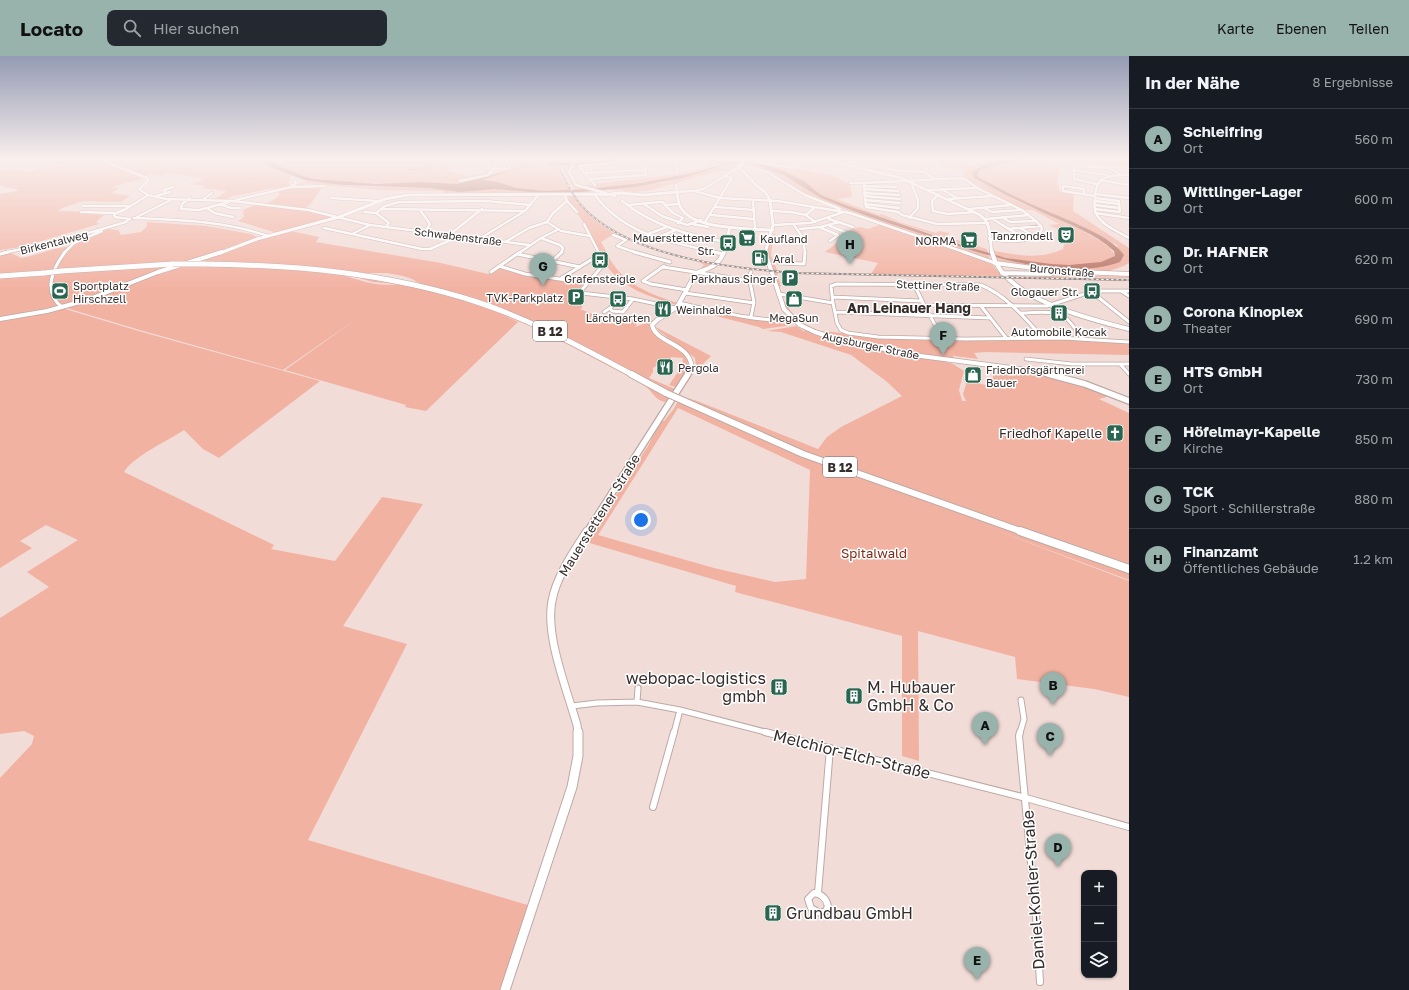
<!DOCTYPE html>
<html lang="de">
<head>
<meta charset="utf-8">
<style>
  body { margin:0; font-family:"Golos Text",sans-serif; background:#242831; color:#f1f3f6 }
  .controls { position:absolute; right:12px; bottom:12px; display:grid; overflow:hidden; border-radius:8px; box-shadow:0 1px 3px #0004 }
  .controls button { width:36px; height:36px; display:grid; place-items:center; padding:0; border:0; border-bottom:1px solid #363941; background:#171b24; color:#f1f3f6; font:20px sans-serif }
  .you { position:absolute; left:641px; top:464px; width:14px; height:14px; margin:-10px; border:3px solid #fff; border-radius:50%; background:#1a73e8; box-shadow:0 0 0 6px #1a73e833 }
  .badge { display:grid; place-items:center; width:26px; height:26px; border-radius:50%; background:#97b3ab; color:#111; font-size:13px; font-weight:700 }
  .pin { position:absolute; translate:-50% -33px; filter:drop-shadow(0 1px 2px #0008) }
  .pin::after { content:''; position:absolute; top:21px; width:14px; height:12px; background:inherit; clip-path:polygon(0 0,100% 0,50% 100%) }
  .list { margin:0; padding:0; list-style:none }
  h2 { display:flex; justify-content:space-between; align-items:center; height:52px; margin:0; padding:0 16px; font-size:17px }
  h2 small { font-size:13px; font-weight:400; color:#9ea1a6 }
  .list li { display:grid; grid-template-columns:26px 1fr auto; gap:12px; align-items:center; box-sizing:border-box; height:60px; padding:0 16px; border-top:1px solid #363941 }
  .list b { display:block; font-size:15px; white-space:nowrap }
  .list p { margin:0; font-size:13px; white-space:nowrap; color:#9ea1a6 }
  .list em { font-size:13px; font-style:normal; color:#9ea1a6 }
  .icon { flex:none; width:22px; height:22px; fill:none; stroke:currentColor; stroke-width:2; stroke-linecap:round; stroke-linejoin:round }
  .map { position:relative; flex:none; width:1129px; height:934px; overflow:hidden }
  header { display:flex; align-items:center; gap:24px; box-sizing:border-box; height:56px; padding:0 20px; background:#97b3ab; color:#111 }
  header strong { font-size:19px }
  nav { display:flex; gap:22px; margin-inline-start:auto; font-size:14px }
  .search { width:280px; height:36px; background:#242831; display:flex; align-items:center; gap:10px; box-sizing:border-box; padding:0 14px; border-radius:8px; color:#9ea1a6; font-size:15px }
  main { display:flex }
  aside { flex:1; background:#171b24 }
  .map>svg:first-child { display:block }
  .green { fill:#f2b2a2; fill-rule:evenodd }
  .water { fill:#b77565 }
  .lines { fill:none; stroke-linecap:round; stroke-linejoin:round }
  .stream { stroke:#b77565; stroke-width:1 }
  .canal { stroke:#b77565; stroke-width:2.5 }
  .street-far3-casing { stroke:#bda9a4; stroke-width:3.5 }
  .street-far2-casing { stroke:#bda9a4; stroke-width:4.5 }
  .street-far1-casing { stroke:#bda9a4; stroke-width:7 }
  .street-casing { stroke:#bda9a4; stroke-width:8 }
  .secondary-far4-casing { stroke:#bda9a4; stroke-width:4 }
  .secondary-far3-casing { stroke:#bda9a4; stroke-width:5.5 }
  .secondary-far2-casing { stroke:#bda9a4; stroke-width:8 }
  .secondary-far1-casing { stroke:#bda9a4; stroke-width:9 }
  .secondary-casing { stroke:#bda9a4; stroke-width:11 }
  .primary-far2-casing { stroke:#bda9a4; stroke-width:6 }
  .primary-far1-casing { stroke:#bda9a4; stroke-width:8 }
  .primary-casing { stroke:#bda9a4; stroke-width:10 }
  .street-far3 { stroke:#fff; stroke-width:2.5 }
  .street-far2 { stroke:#fff; stroke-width:3 }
  .street-far1 { stroke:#fff; stroke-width:5 }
  .street { stroke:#fff; stroke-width:6 }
  .secondary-far4 { stroke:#fff; stroke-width:3 }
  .secondary-far3 { stroke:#fff; stroke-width:4 }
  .secondary-far2 { stroke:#fff; stroke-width:5.5 }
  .secondary-far1 { stroke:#fff; stroke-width:7 }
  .secondary { stroke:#fff; stroke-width:9 }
  .primary-far2 { stroke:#fff; stroke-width:5 }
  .primary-far1 { stroke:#fff; stroke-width:6 }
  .primary { stroke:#fff; stroke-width:8 }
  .rail-casing { stroke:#8b7d7a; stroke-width:2 }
  .rail { stroke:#fff; stroke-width:1; stroke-dasharray:2.5; stroke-linecap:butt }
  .primary-bridge-far1-casing { stroke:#bda9a4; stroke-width:6; stroke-linecap:butt }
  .primary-bridge-casing { stroke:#bda9a4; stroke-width:8; stroke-linecap:butt }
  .primary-bridge-far1 { stroke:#fff; stroke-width:5 }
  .primary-bridge { stroke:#fff; stroke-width:6 }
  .labels { text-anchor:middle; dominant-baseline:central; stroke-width:3; stroke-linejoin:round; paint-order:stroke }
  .far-poi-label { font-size:11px; fill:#352d2b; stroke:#fff; text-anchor:end }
  .far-street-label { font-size:11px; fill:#352d2b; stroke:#fff }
  .shield { fill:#fff; stroke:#726c6b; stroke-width:1 }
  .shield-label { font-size:12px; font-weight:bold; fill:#352d2b }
  .poi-label { font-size:13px; fill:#352d2b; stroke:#fff; text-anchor:end }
  .street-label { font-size:13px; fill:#352d2b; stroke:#fff }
  .park-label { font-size:13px; fill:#7e2c19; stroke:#fff }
  .far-district-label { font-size:14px; font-weight:bold; fill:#352d2b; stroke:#fff }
  .near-poi-label { font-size:16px; fill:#352d2b; stroke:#fff; text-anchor:start }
  .near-street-label { font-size:16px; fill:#352d2b; stroke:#fff }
</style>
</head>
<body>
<header>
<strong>Locato</strong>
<div class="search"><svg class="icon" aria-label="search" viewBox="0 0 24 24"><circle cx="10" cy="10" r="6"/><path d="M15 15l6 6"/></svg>Hier suchen</div>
<nav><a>Karte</a><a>Ebenen</a><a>Teilen</a></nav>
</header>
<main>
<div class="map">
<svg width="1129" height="934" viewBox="0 0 1129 934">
  <rect width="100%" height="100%" fill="#f2dcd7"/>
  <path class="green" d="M54 102H258L268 110 293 120H289L290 125 287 126 290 129 305 127 308 123 344 129 370 131 429 132 466 136 482 133H494L542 137 442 140 444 135 380 134 305 127 303 130 322 131 312 146 305 153 338 161 277 177 238 165 244 161 243 155C257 144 268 153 280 138L274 132 230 141 226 144 215 143 227 135 202 132 206 130 193 128 204 123 169 117 158 120 151 118 144 121 145 122 112 131 119 132 111 137 130 140 121 146 83 145 62 152 58 155 91 156 88 158 104 159 96 166 99 168 21 191 0 194V138C7 136 12 137 20 134L0 130V116L10 113 28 116 63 104Z
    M268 102H443L437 107 454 108 455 112 449 113 446 115 470 120 481 118 494 111 488 119 459 124 460 126 484 122 457 128 422 126 393 128 362 127 331 125 303 120 274 108 269 105Z
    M531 102 539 103 541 107 552 106 554 107 563 124 571 134C555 135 522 137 508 130L510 131H486L488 128 476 127 482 125 484 126H487L483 124 513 113 531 110 509 113 514 103 533 105Z
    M570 102 573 106 569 116 574 128 578 130C611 126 645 122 678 118 686 117 695 113 704 112L708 105 684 102 721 105 734 103 740 104 655 125 595 133 585 131 589 133 575 134 557 103Z
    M575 102H608L602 105 604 107 581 109 578 107 580 113 571 114 576 106H578Z
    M938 102C952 102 963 111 976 109L978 106 982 107 1006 102H1022C1006 104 986 105 973 115L974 122C988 130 1001 137 1015 144 1032 152 1113 183 1115 200 1092 218 1022 206 995 199L994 195C1020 199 1039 204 1063 193L1064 189 1069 184 1065 183 1070 184V182L1074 181C1067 176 1058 174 1049 169L1059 168 1033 154H1021L964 122 963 114 940 110 942 106 931 104Z
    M1038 102H1113L1129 104V111L1059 103H1053L1055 105 1049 106 1048 110 1060 113 1057 125 1060 136 1074 138 1073 155 1129 192V207C1123 211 1117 212 1111 214L1113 217C1074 215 1034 214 997 204L996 202 1056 212 1120 206 1117 189 1090 175 1026 146 980 122 977 119 980 114 997 109Z
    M747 104 832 119 850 128 852 141 837 143 879 159 882 158 902 167 936 177 939 175 949 177 947 181 987 193 988 197 846 149 821 139 804 125 786 116Z
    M738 107 735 112 730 114 715 116 651 134 634 136 620 134H607L671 125 728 108Z
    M745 107C779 109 803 135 833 147L989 200 991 207 1002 220 871 218 878 207 825 196 838 186 840 182 851 173 860 171 868 173 882 168 806 138 778 121 744 109Z
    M574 139C601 186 666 198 715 208L705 213 701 212 704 209 701 207 653 193 612 179 601 186C604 191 607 197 610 203 624 228 651 239 678 247L676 249C649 240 623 233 606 209 597 197 592 183 586 170 580 160 570 150 566 140Z
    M147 166 206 170 251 178 259 182 187 207 54 215 70 190 108 173 118 174 121 179 141 176 147 170Z
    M291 175 319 181 316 186 441 207 488 218 498 212 524 219 585 227 568 243 583 251 580 253 614 267 625 263 629 260 635 262V266L637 268 635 271 654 264 651 269 652 274C660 282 695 298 691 311 688 318 681 325 676 331L669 329 682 310 683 302 671 301 670 307H660L653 312V316L649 322 675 333 665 346C655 344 653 336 645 330 643 328 639 326 637 325L544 276 501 258 518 266 426 355 405 351 406 349 285 314 362 259 283 314 143 275 63 251 88 244 119 232H124L122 231 159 216 183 209H221L286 211 285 213 287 211C301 212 317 213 331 216 353 221 374 232 398 228L373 226 338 216 391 225 408 228 401 229H412L434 234 502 256 555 279 665 338 667 335 561 279 528 264 478 246 424 230 412 223 403 220 387 217H354L294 210 189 207 216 200 263 182 265 183 263 182Z
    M774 178H776L772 191 771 199 776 211 781 231 778 229 767 198 768 192Z
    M69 191 53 215 0 219V199L11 197 21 202C37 200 52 191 69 191Z
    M180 209 101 239 63 251C53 243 51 229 53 216Z
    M52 217C47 227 52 244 60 251L0 263V220Z
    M1009 218 1129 221V222L1008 220Z
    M783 242C789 257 805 272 822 275 828 276 835 276 841 277 850 278 848 280 856 279L940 285 1062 283 1129 287V299L986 296 974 297 978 303 954 300 953 298 954 303 913 298 827 279 802 269 786 253Z
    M683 248 772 265 793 269 763 273 759 271 681 251Z
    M62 252 142 276 320 325 219 402 203 393 184 374C166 386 135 399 124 416L274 489 271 493 335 505 382 441 423 448 343 570 407 588 308 784 531 850 501 934H0V722L32 688 34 680 24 675 0 678V562L49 531 27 516 78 484 46 469 20 485 32 492 0 512V263Z
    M796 270 805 276 804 274 824 281 951 306H946L953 308 964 315 959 334 962 345H966L963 338 967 325 986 329 989 322H993V311L1067 324V327L1068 324 1129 346V348L1110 340 1099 343 1129 357V509L990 463 755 379 1129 515V524L982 469 1129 525V641L1094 633 1017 623 1015 601 918 575 919 705 902 700V580L735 536 736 530 586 486 648 390 661 365H664L673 354 681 340 697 345 818 393 827 381 841 371 902 340 886 325 851 299 781 276 767 275ZM678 352 810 414 806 523 775 526 714 512 598 479Z
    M656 271 663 275 711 300 692 319 696 310 695 302 659 275Z"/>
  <path class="water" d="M258 102H268L269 105 277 109 303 120 315 123 377 128 422 126 457 128 520 111 554 107 513 113 483 124 498 126 516 132 545 135 589 133 641 127 692 117 729 106 747 105 767 109 786 116 804 125 821 139 846 149 959 188 1006 202 1051 208 1069 209 1101 206 1115 200 1114 195C1095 177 1068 168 1044 157 1020 146 997 135 974 122L972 118C978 104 1024 102 1038 102L997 109 980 114 977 119 980 122C996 130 1011 139 1027 146 1052 159 1110 177 1124 199L1120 206C1061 227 979 197 922 178 892 168 862 159 833 147L819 141 782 118 748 107 729 108 683 122 634 131 573 137H542L494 133 461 136 429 132 344 129 304 124 268 110Z"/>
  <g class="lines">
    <path class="stream" d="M408 114C419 113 433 114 439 102"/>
    <path class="canal" d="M690 102 727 107
      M549 108H592L615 103"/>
    <defs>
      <path id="street-far3" d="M96 102 147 122 148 125 139 133 148 139 166 143 232 145 308 154 370 169 529 189
        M572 102 574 106 569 116 576 129 606 137
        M677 102V117
        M699 102H704
        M731 102 792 112 802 102
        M910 102 925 104 937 102
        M957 102 973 109
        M968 106 978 105
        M740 109 767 116 805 139 840 153
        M874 110 901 115 925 116
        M494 112 508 113 513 103H500
        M927 112 925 116 934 123
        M1073 114 1108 119
        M584 117 646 114
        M1129 119C1109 119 1095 119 1095 143 1094 149 1094 156 1098 161 1105 171 1119 176 1129 182
        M590 123 646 119 644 107
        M1100 124 1129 129
        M460 125 488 119 501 102
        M850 127H864
        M1096 128 1074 123V110L1110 112 1121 119
        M595 129 579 110 615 107H677
        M676 129 677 136 693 135 704 133 739 111
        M864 130 896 131
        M291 131 296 127 295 125
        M864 133 898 135
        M941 133 957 142
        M928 134 976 132
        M694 135 720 142 778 145 850 157 967 197
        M165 137 164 134 173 131
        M864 137 899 139
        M594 138C625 180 671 186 719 197
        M939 138 932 145 933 155 948 158 975 156
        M1084 138V133L1063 130V135L1095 140
        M1095 138 1129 142
        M565 139 567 145 553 157 547 166 561 175 590 180
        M612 139 615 140
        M156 140 170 136
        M864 140 900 143
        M190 142 182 148 181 153 199 154 229 146
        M331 142 378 145
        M1095 142 1119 145 1120 156 1095 153
        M204 143 212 137
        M949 143 992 140
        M236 144 291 131 325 130
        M865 144 900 147
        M567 145 577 156
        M622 145C653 170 688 179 726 186
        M753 145 755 173
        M1095 145 1119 148
        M220 148 231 152H240
        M644 148 662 160 687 169 701 164
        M865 148 899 152
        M628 149 659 146H663L665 149 679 148
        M665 149 673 157 683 162 678 167
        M1095 149 1119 152
        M83 150H129
        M716 151 754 154
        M815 151 806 159 815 166
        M207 152 214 157 233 161
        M984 152 992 156 1021 154
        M381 153 525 155
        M969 153 1011 149
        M420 154 430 168 425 176
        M772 155 791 156 806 159
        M81 156 115 157
        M364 156 376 157
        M898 156 866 151 864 127 963 122 979 133 1022 154 1037 166 1042 172 1040 178C1024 188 1007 185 989 183
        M898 156 902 159 937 168 988 167
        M1095 157 1129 162
        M711 159 754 163
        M137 161 173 143
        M1002 161 1010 166 1036 165
        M134 162C180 164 224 165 268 180
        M909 162 918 152V144L912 129 914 127
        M991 162 1027 184
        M130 163 115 161 114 158 126 153 148 139
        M829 163 853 171
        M985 163 1029 159
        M705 166 732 122 723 120
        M584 168 599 197
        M692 168 708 171
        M773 169 810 167 844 156
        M794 169 803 182 805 197
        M830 170 845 176
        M386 171 389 167 376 157 385 150 399 146 486 145 531 149
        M819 171 838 179
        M324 172 422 193H430L458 181
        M1020 172 1036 181
        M800 173 820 171 840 166
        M1008 173 1041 170
        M352 178 370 169
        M648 178 667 171
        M449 179 482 153
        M613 179 626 184 617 190 637 197
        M658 181 676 174
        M541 182 560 189 563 192 561 197
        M479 183 525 155 538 139
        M830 185 838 179
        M505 186 529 172 547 166
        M3 197 64 184 126 166 129 163
        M64 197 74 187 102 175
        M519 197 541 182 559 173"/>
      <path id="street-far2" d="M598 196 604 208 580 236 581 237 633 243 675 252
        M634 196 670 206
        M714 196 722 198
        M964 196 995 207
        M0 198 8 196
        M517 198 580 211
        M552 205 562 196
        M779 207 804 208 805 196
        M499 210 525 218 587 227
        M664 210 643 225 651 228 687 234
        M663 211 751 225
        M491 216 520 196
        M751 216 749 221 754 246 751 261
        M560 223 599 199
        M914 228 924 249 1047 250 1081 239 1102 235H1129
        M1121 235 1129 240
        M685 237 754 247
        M1093 237 1129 266
        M779 238 833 247 837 267 841 274 848 277 878 281 965 283 1062 282 1129 286
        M832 241 921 245
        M621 242 610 252 612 255 623 256 633 243
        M679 247C716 255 756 266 794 264
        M833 247 831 230 837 228 981 229C1007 240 1024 261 1043 282
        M924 249 943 283
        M981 250 1007 283
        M62 251C42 236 53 212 65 196
        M604 256 610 252
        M835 256 990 262
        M1020 257C1033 257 1056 253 1067 263 1073 269 1078 277 1083 283
        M1026 303 1072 308H1129
        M1120 308 1129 318"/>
      <path id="street-far1" d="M637 646 638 632
        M572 650 597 647 637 646 680 654 769 677
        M674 677 680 654
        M1020 677 1024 663 1021 644"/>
      <path id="street" d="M765 676 1026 742 1129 771
        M1020 676 1019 680 1036 860 1040 926
        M653 751 674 676
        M814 837C822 838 826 842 828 850L826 855 820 857 811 852 808 843Z
        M818 837 830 692"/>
      <path id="secondary-far4" d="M746 102 739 111 757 130 765 136 770 144 773 169 765 197
        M819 102 901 122 978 158C993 166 989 183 992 197
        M602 139 620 137 643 139 677 136C678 144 678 150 684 156 699 173 751 173 773 174
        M220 197 257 183 339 161 385 143 408 139 605 138
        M723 197 730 171"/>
      <path id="secondary-far3" d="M765 196 784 253 800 269 815 276 837 283 913 299 1020 313 1052 319
        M992 196C1002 242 1089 263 1129 273
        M995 207 1055 215 1129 218
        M1002 217 1051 218
        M0 263 47 255 87 244 158 216 222 196
        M687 319 692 312C690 286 656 288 652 269L657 264 677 251 696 217C709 212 718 211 724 196"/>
      <path id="secondary-far2" d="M1048 318 1085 328 1129 345
        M587 476 688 318"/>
      <path id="secondary-far1" d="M578 677 577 669C567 634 545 580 552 545 556 521 574 495 587 475"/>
      <path id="secondary" d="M505 934 572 731 578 700V676"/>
      <path id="primary-far2" d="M203 208C296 209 388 217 477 246 532 264 582 292 633 319
        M61 215 173 208
        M0 220 44 217"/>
      <path id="primary-far1" d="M631 318 666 337
        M684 345 803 398 1023 476"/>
      <path id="primary" d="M1020 475 1129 513"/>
    </defs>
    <use href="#street-far3" class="street-far3-casing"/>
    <use href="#street-far2" class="street-far2-casing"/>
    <use href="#street-far1" class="street-far1-casing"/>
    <use href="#street" class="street-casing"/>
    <use href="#secondary-far4" class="secondary-far4-casing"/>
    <use href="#secondary-far3" class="secondary-far3-casing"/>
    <use href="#secondary-far2" class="secondary-far2-casing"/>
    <use href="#secondary-far1" class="secondary-far1-casing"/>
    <use href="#secondary" class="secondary-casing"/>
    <use href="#primary-far2" class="primary-far2-casing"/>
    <use href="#primary-far1" class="primary-far1-casing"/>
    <use href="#primary" class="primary-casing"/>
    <use href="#street-far3" class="street-far3"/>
    <use href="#street-far2" class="street-far2"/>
    <use href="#street-far1" class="street-far1"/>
    <use href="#street" class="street"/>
    <use href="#secondary-far4" class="secondary-far4"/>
    <use href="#secondary-far3" class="secondary-far3"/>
    <use href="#secondary-far2" class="secondary-far2"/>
    <use href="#secondary-far1" class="secondary-far1"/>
    <use href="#secondary" class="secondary"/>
    <use href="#primary-far2" class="primary-far2"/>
    <use href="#primary-far1" class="primary-far1"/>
    <use href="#primary" class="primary"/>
    <defs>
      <path id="rail" d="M554 102C564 121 573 144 590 158 639 202 731 212 794 217L1129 224"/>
    </defs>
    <use href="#rail" class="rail-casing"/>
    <use href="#rail" class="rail"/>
    <defs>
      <path id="primary-bridge-far1" d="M173 208H203
        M44 217 61 215"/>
      <path id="primary-bridge" d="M666 337 684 345"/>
    </defs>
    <use href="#primary-bridge-far1" class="primary-bridge-far1-casing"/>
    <use href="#primary-bridge" class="primary-bridge-casing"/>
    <use href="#primary-bridge-far1" class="primary-bridge-far1"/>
    <use href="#primary-bridge" class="primary-bridge"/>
  </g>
  <linearGradient id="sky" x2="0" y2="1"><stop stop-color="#949bb4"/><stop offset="0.44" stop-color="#f9efed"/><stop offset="1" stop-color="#f9efed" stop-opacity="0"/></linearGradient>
  <rect width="1129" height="233" fill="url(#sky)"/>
  <defs>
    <symbol id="theatre-square" viewBox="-11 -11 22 22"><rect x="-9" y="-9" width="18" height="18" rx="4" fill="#2a654f" stroke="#fff"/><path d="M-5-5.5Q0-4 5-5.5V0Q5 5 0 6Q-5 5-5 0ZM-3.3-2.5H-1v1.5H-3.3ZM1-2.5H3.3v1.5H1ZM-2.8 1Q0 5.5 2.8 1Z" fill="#fff"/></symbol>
    <symbol id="supermarket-square" viewBox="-11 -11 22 22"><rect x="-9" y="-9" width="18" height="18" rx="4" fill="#2a654f" stroke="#fff"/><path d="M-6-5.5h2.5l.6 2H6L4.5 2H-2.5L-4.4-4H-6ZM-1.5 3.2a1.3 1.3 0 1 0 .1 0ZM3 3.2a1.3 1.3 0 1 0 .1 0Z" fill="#fff"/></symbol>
    <symbol id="bus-square" viewBox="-11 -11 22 22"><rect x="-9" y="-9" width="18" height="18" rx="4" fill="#2a654f" stroke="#fff"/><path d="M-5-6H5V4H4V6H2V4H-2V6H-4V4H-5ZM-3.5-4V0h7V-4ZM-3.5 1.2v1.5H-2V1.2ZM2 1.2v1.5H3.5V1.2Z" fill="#fff"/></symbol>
    <symbol id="fuel-square" viewBox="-11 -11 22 22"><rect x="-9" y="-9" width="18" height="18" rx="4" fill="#2a654f" stroke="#fff"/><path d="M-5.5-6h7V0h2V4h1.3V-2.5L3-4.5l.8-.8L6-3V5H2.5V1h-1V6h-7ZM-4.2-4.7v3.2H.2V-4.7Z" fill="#fff"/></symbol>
    <symbol id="parking-square" viewBox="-11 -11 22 22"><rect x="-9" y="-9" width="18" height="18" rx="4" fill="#2a654f" stroke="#fff"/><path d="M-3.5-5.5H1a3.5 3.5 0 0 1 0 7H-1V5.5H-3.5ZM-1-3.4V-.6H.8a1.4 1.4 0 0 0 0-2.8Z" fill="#fff"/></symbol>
    <symbol id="stadium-square" viewBox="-11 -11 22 22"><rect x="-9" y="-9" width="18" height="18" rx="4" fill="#2a654f" stroke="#fff"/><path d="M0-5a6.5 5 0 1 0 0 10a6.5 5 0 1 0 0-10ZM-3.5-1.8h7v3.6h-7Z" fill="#fff"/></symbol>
    <symbol id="shop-square" viewBox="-11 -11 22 22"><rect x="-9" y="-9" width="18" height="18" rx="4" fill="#2a654f" stroke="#fff"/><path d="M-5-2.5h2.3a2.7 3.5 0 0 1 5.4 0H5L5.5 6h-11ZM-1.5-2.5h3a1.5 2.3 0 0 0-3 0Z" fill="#fff"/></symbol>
    <symbol id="restaurant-square" viewBox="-11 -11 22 22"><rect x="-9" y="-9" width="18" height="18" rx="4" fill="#2a654f" stroke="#fff"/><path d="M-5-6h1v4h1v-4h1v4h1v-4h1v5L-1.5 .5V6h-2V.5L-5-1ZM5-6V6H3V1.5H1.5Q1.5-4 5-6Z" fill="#fff"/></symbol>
    <symbol id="building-square" viewBox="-11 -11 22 22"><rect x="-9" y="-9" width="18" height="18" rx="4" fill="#2a654f" stroke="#fff"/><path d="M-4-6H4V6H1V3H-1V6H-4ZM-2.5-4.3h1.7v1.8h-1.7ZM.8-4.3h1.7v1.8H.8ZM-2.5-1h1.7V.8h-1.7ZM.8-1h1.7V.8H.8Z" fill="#fff"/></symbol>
    <symbol id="church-square" viewBox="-11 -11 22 22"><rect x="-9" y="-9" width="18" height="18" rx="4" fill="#2a654f" stroke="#fff"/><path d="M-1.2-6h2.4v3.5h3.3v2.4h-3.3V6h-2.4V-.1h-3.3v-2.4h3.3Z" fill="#fff"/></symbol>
  </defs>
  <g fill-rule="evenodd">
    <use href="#theatre-square" x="1056" y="169" width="20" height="20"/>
    <use href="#supermarket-square" x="737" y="172" width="20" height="20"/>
    <use href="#supermarket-square" x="959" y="174" width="20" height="20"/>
    <use href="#bus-square" x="718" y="177" width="20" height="20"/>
    <use href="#fuel-square" x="750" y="192" width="20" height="20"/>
    <use href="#bus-square" x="590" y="194" width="20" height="20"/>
    <use href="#parking-square" x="780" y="212" width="20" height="20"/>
    <use href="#stadium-square" x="50" y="225" width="20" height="20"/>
    <use href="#bus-square" x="1082" y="225" width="20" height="20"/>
    <use href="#parking-square" x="566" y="231" width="20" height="20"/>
    <use href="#bus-square" x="608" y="233" width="20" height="20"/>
    <use href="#shop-square" x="784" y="233" width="20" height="20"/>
    <use href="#restaurant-square" x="653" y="243" width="20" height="20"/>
    <use href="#building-square" x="1049" y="247" width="20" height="20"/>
    <use href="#restaurant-square" x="655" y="301" width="20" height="20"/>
    <use href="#shop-square" x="963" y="309" width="20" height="20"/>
    <use href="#church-square" x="1105" y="367" width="20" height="20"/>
    <use href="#building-square" x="769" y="621" width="20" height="20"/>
    <use href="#building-square" x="844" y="630" width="20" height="20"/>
    <use href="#building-square" x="763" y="847" width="20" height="20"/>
  </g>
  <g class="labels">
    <g class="far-poi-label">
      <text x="1053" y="179">Tanzrondell</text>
      <text x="715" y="181">Mauerstettener<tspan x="715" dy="13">Str.</tspan></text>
      <text x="760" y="182" text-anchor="start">Kaufland</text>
      <text x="956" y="184">NORMA</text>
      <text x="773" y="202" text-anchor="start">Aral</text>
      <text x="600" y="222" text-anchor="middle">Grafensteigle</text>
      <text x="777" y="222">Parkhaus Singer</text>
      <text x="73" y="229" text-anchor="start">Sportplatz<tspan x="73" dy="13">Hirschzell</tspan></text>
      <text x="1079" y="235">Glogauer Str.</text>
      <text x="563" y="241">TVK-Parkplatz</text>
      <text x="676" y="253" text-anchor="start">Weinhalde</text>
      <text x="618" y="261" text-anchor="middle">Lärchgarten</text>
      <text x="794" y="261" text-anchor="middle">MegaSun</text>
      <text x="1059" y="275" text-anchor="middle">Automobile Kocak</text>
      <text x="678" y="311" text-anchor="start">Pergola</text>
      <text x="986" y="313" text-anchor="start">Friedhofsgärtnerei<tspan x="986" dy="13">Bauer</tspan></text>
    </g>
    <g class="far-street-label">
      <text transform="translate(458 180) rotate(7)">Schwabenstraße</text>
      <text transform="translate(54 186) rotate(-14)">Birkentalweg</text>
      <text transform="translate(1062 214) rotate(5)">Buronstraße</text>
      <text transform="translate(938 229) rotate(2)">Stettiner Straße</text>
      <text transform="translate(871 289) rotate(12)">Augsburger Straße</text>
    </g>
    <g class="shield">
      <rect x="533" y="265" width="34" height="20" rx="3"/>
      <rect x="823" y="401" width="34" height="20" rx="3"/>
    </g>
    <g class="shield-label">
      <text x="550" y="275">B 12</text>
      <text x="840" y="411">B 12</text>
    </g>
    <g class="poi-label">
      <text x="1102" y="377">Friedhof Kapelle</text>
    </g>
    <g class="street-label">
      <text transform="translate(599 459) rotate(-58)">Mauerstettener Straße</text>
    </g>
    <g class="park-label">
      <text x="874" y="497">Spitalwald</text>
    </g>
    <g class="far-district-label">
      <text x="909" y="251">Am Leinauer Hang</text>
    </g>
    <g class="near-poi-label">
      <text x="766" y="622" text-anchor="end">webopac-logistics<tspan x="766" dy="18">gmbh</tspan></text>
      <text x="867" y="631">M. Hubauer<tspan x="867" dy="18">GmbH &amp; Co</tspan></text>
      <text x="786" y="857">Grundbau GmbH</text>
    </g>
    <g class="near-street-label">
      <text transform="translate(852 698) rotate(14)">Melchior-Elch-Straße</text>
      <text transform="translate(1033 834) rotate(-94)">Daniel-Kohler-Straße</text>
    </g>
  </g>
</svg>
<div class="controls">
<button>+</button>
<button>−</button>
<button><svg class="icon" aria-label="layers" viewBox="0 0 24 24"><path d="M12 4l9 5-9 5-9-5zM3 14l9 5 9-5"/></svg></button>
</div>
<div class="you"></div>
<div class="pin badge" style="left:985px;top:689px">A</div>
<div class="pin badge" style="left:1053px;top:649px">B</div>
<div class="pin badge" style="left:1050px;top:700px">C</div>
<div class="pin badge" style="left:1058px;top:811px">D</div>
<div class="pin badge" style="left:977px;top:924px">E</div>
<div class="pin badge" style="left:943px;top:299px">F</div>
<div class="pin badge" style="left:543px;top:230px">G</div>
<div class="pin badge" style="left:850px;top:208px">H</div>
</div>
<aside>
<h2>In der Nähe<small>8 Ergebnisse</small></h2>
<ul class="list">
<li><span class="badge">A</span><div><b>Schleifring</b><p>Ort</p></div><em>560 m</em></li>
<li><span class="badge">B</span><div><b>Wittlinger-Lager</b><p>Ort</p></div><em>600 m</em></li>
<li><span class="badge">C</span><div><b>Dr. HAFNER</b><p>Ort</p></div><em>620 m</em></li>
<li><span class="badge">D</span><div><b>Corona Kinoplex</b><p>Theater</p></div><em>690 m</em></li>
<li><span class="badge">E</span><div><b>HTS GmbH</b><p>Ort</p></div><em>730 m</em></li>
<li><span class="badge">F</span><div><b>Höfelmayr-Kapelle</b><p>Kirche</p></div><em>850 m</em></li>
<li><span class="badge">G</span><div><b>TCK</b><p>Sport · Schillerstraße</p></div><em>880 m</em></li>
<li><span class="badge">H</span><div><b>Finanzamt</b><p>Öffentliches Gebäude</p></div><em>1.2 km</em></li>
</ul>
</aside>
</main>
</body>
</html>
